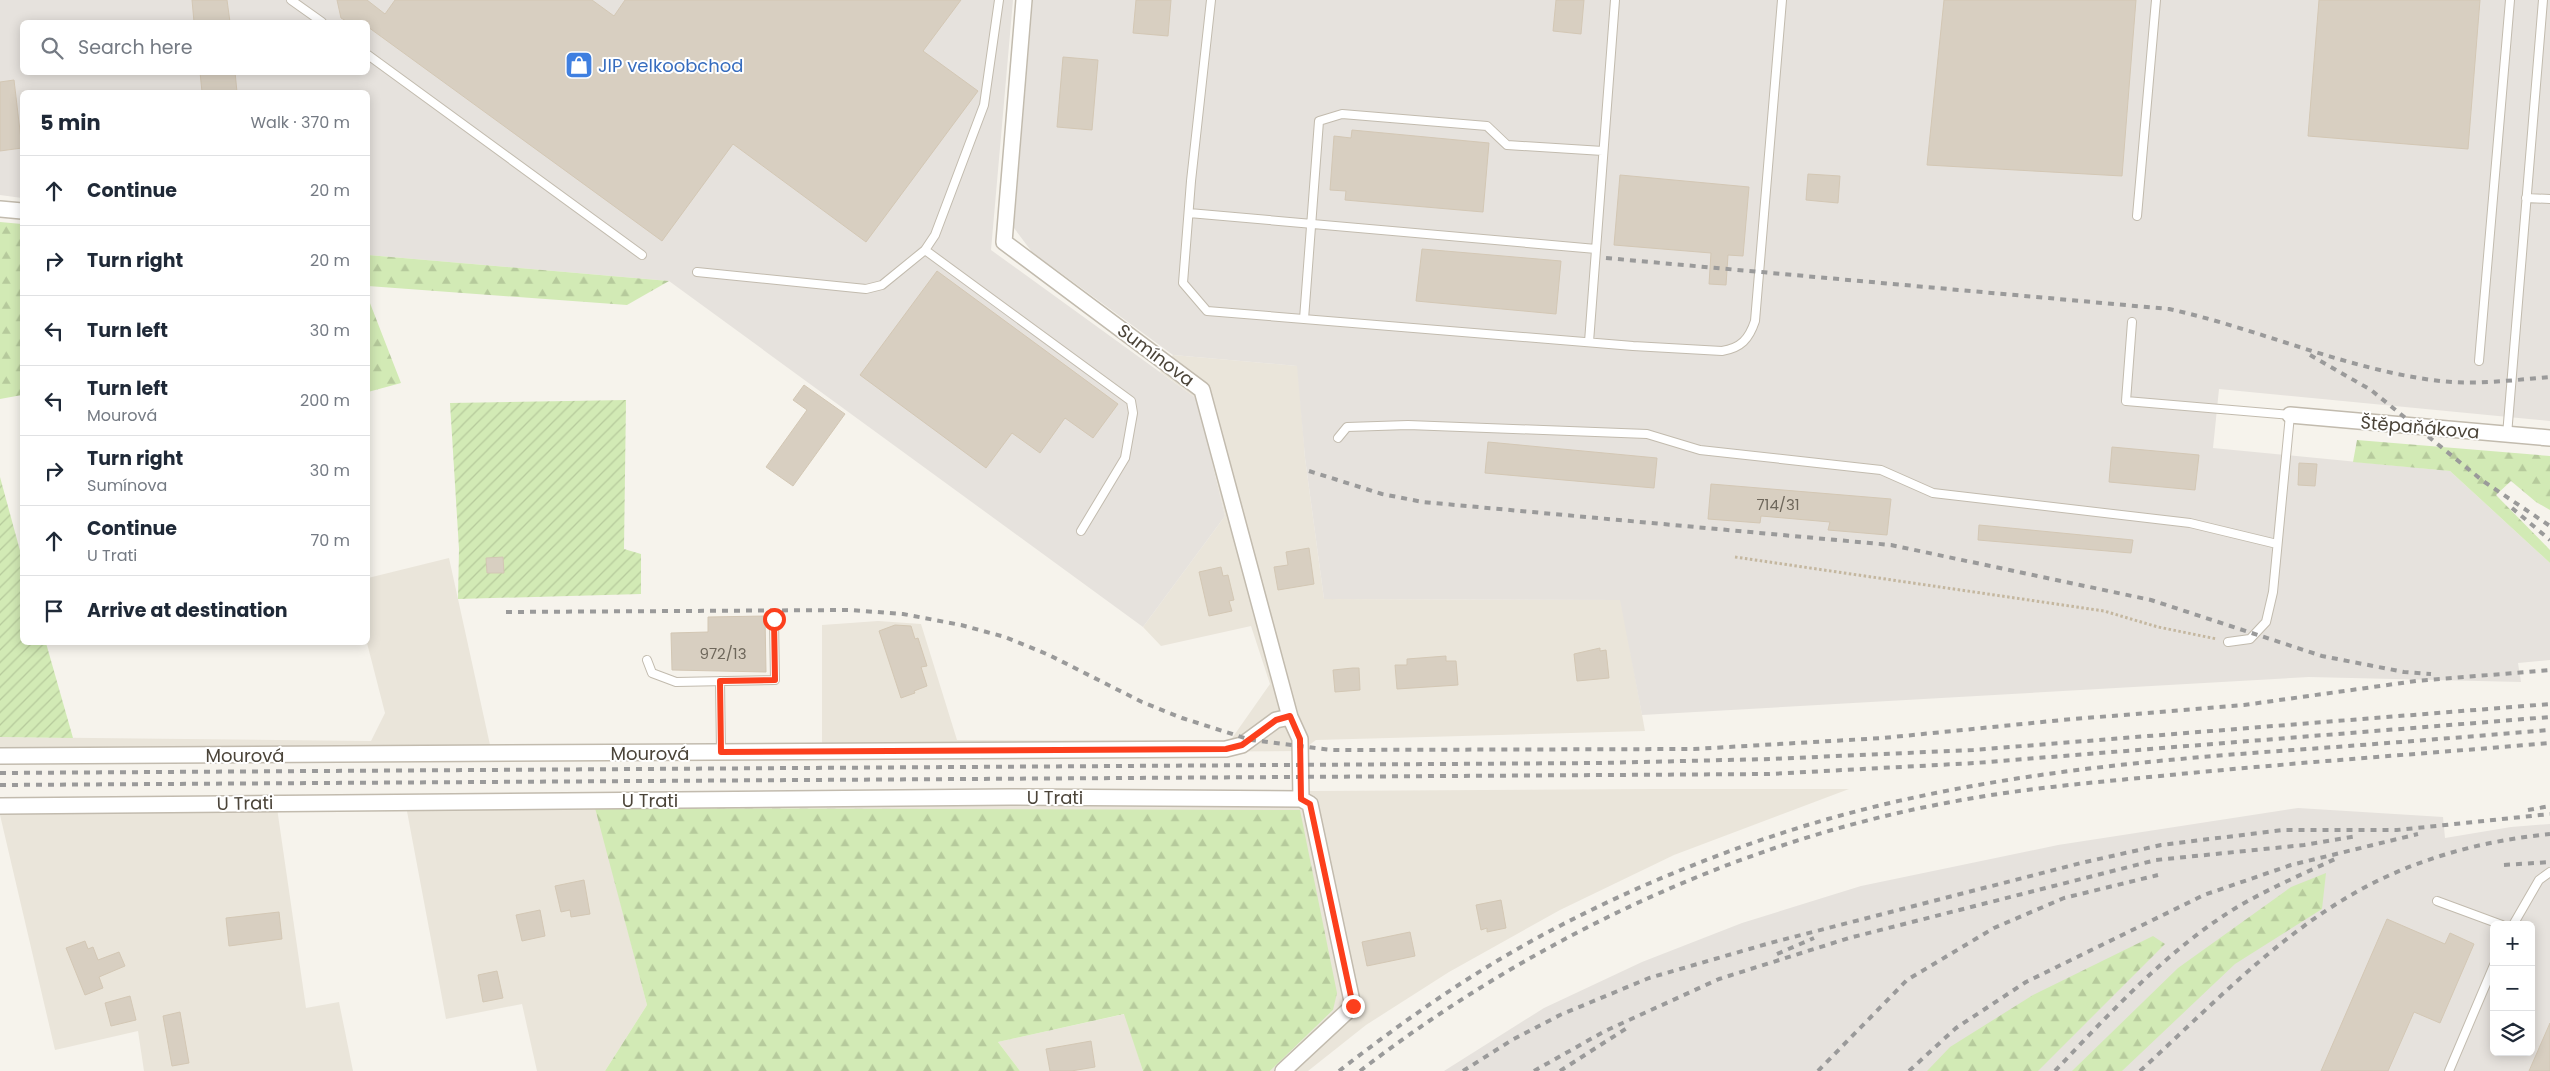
<!DOCTYPE html>
<html lang="en">
<head>
<meta charset="utf-8">
<style>
  body { margin:0; font-family:Poppins,sans-serif; background:#f6f6f7; color:#1f2937 }
  .controls { position:absolute; right:15px; bottom:15px; display:grid; overflow:hidden; border-radius:8px; box-shadow:0 2px 12px #0003 }
  .controls button { width:45px; height:45px; display:grid; place-items:center; padding:0; border:0; border-bottom:1px solid #e0e1e3; background:#fff; color:#1f2937; font:25px sans-serif }
  .stop { position:absolute; width:15px; height:15px; margin:-11px; border:4px solid #fc3f1d; border-radius:50%; background:#fff }
  .stop.end { background:#fc3f1d; border-color:#fff; box-shadow:0 1px 5px #0008 }
  .list { margin:0; padding:0; list-style:none }
  h2 { display:flex; justify-content:space-between; align-items:center; height:65px; margin:0; padding:0 20px; font-size:21px }
  h2 small { font-size:16px; font-weight:400; color:#747a83 }
  .list li { display:grid; grid-template-columns:32px 1fr auto; gap:15px; align-items:center; box-sizing:border-box; height:70px; padding:0 20px; border-top:1px solid #e0e1e3 }
  .list b { display:block; font-size:19px; white-space:nowrap }
  .list p { margin:0; font-size:16px; white-space:nowrap; color:#747a83 }
  .list em { font-size:16px; font-style:normal; color:#747a83 }
  .icon { flex:none; width:28px; height:28px; fill:none; stroke:currentColor; stroke-width:2; stroke-linecap:round; stroke-linejoin:round }
  .map { position:relative; flex:none; width:2550px; height:1071px; overflow:hidden }
  .search { position:absolute; background:#fff; box-shadow:0 2px 12px #0003; left:20px; top:20px; width:350px; height:55px; display:flex; align-items:center; gap:12px; box-sizing:border-box; padding:0 18px; border-radius:8px; color:#747a83; font-size:19px }
  .panel { position:absolute; background:#fff; box-shadow:0 2px 12px #0003; left:20px; top:90px; width:350px; height:555px; border-radius:8px }
  .map>svg:first-child { display:block }
  .residential { fill:#eae5da }
  .industrial { fill:#e6e2dd; fill-rule:evenodd }
  .forest { fill:url(#forest-firs) }
  .garden { fill:url(#garden-furrows) }
  .building { fill:#d8cfc1; stroke:#d3c7b4 }
  .lines { fill:none; stroke-linecap:round; stroke-linejoin:round }
  .lane-casing { stroke:#c2bbae; stroke-width:10 }
  .street-casing { stroke:#c2bbae; stroke-width:18 }
  .path { stroke:#c4b79f; stroke-width:3; stroke-dasharray:2.5 2.5; stroke-linecap:butt }
  .lane { stroke:#fff; stroke-width:8 }
  .street { stroke:#fff; stroke-width:15 }
  .rail { stroke:#9a9a9a; stroke-width:4; stroke-dasharray:6 6; stroke-linecap:butt }
  .route { stroke:#fc3f1d; stroke-width:6 }
  .labels { text-anchor:middle; dominant-baseline:central; stroke-width:4; stroke-linejoin:round; paint-order:stroke }
  .number-label { font-size:15px; fill:#6e675b }
  .shop-label { font-size:18px; fill:#366cbe; stroke:#fff; text-anchor:start }
  .street-label { font-size:18px; fill:#4b4439; stroke:#fff }
</style>
</head>
<body>
<div class="map">
<svg width="2550" height="1071" viewBox="0 0 2550 1071">
  <defs>
    <pattern id="forest-firs" width="22" height="20" patternUnits="userSpaceOnUse" patternTransform="scale(1.25)"><rect width="22" height="20" fill="#d2eab5"/><path d="M5 1l3.5 6h-7zM16 11l3.5 6h-7z" fill="#b6ca9c"/></pattern>
    <pattern id="garden-furrows" width="10" height="10" patternUnits="userSpaceOnUse" patternTransform="scale(1.25)"><rect width="10" height="10" fill="#d2eab5"/><path d="M-1 1l2-2M0 10L10 0M9 11l2-2" fill="none" stroke="#b6ca9c"/></pattern>
  </defs>
  <rect width="100%" height="100%" fill="#f6f3ec"/>
  <path class="residential" d="M1173 355 1298 366 1305 458 1324 599 1621 600 1645 731 1316 740 1301 751 0 759V737L371 741 385 713 367 643 368 578 449 558 490 745 822 748V625L878 621 921 624 957 740 1230 741 1270 684 1251 626 1161 646 1143 627 1225 516 1197 399 1160 372Z
    M1654 789H1849L1674 855 1560 910 1449 972 1366 1025 1308 1071H1270L1333 1010 596 808 647 1005 605 1071H537L522 1004 446 1019 406 806 277 808 306 1008 339 1002 353 1071H144L138 1031 55 1050 0 815V799Z
    M1125 1014 1143 1071H1020L998 1042Z"/>
  <path class="industrial" d="M0 0H1013L991 250 1197 399 1225 516 1143 627 669 281 368 255V92H22V198L0 195ZM22 22H368V72H22Z
    M1033 0H2550V421L2219 389 2213 448 2450 471 2550 563V660L2518 663 2521 682 2309 677 1642 715 1620 600 1324 599 1305 458 1297 366 1173 355 1032 252 1014 228Z
    M2298 808 2443 817 2445 838 2511 827 2550 824V1071H1444L1544 1008 1642 962 1742 923 1861 886 2058 845ZM2494 925H2531V1052H2494Z"/>
  <path class="forest" d="M0 222 22 224V395L0 399Z
    M368 255 669 281 627 305 368 286Z
    M368 298 401 383 368 392Z
    M2357 440 2550 456V510L2536 502 2511 481 2496 495 2550 550V563L2450 471 2353 462Z
    M595 808 1300 810 1337 993 1333 1010 1270 1071H1143L1124 1014 998 1042 1020 1071H605L647 1005Z
    M2326 873 2322 909 2235 964 2122 1071H2072L2178 968 2291 887Z
    M2153 936 2165 944 2038 1071H1927L1950 1047 2033 995Z"/>
  <path class="garden" d="M626 400 624 549 641 554V594L458 599 459 549 450 403Z
    M0 477 22 558V642L46 643 73 738 0 737Z"/>
  <path class="building" d="M192 0H227L230 22H194Z
    M337 0H367L385 14 395 0H592L614 16 625 0H961L923 51 978 91 866 242 733 144 662 241 368 27V22H348L341 18Z
    M1136 0H1171L1168 36 1133 33Z
    M1556 0H1584L1581 34 1553 31Z
    M1944 0H2136L2122 176 1927 165Z
    M2319 0H2480L2468 149 2308 136Z
    M1063 57 1098 60 1092 130 1057 127Z
    M200 72H235L237 92H202Z
    M14 80 22 148 0 151V82Z
    M1352 130 1489 143 1483 212 1345 200 1346 191 1330 190 1334 136 1351 138Z
    M1808 174 1840 176 1838 203 1806 200Z
    M1620 175 1749 187 1743 256 1728 255 1726 285 1709 284 1711 253 1614 245Z
    M1422 249 1561 261 1556 314 1416 301Z
    M937 271 1118 404 1093 438 1065 418 1040 453 1012 433 986 468 860 375Z
    M804 385 845 414 793 486 766 467 807 410 793 400Z
    M1488 442 1657 458 1654 488 1485 473Z
    M2112 447 2199 455 2195 490 2109 482Z
    M2299 463 2317 464 2315 486 2298 485Z
    M1711 484 1891 499 1887 535 1828 530 1830 522 1761 516 1760 523 1708 519Z
    M1979 525 2133 540 2131 553 1978 540Z
    M1309 548 1314 584 1278 590 1274 567 1288 565 1286 552Z
    M503 557 504 573H487L486 558Z
    M1221 567 1223 576 1228 575 1234 600 1229 601 1232 611 1209 616 1199 572Z
    M765 616 766 672 672 670 671 633 708 632V617Z
    M895 625 911 626 915 639 918 638 927 666 921 667 927 686 914 691 915 693 901 698 879 631Z
    M1600 648V651L1606 650 1609 678 1577 681 1574 654Z
    M1446 656V661H1456L1458 685 1397 689 1395 665H1407V659Z
    M1353 668H1359L1360 690 1335 692 1333 670Z
    M584 880 590 914 571 917 570 910 561 912 555 886Z
    M1501 900 1506 928 1487 932V928L1481 930 1476 905Z
    M540 910 545 936 522 941 516 915Z
    M279 912 282 939 229 946 226 918Z
    M2387 919 2445 944 2450 933 2474 944 2440 1023 2414 1012 2388 1071H2321Z
    M1410 932 1415 956 1367 966 1362 942Z
    M85 941 88 949 93 947 98 960 119 952 125 966 99 977 103 988 85 995 66 948Z
    M497 971 503 998 483 1002 478 975Z
    M130 996 136 1020 111 1026 105 1003Z
    M180 1012 189 1063 172 1066 163 1016Z
    M2550 1023V1071H2529Z
    M1091 1041 1095 1067 1071 1071H1050L1046 1049Z"/>
  <g class="lines">
    <defs>
      <path id="lane" d="M291 0 322 22
        M1211 0 1191 181 1183 283 1207 311 1633 346 1722 351C1741 348 1749 339 1755 321L1782 0
        M368 55 642 255
        M2526 198 2550 199
        M1189 213 1596 249
        M2137 216 2156 0
        M925 250 1131 401 1133 413 1125 458 1081 531
        M697 272 866 289 882 285 925 250 935 235 984 105 999 0
        M1304 319 1319 121 1342 114 1487 126 1507 145 1603 151
        M2132 322 2126 401 2290 415 2273 592 2266 622 2250 639 2228 642
        M1589 342 1615 0
        M2479 361 2510 0
        M2507 435 2543 0
        M1338 438 1347 427 1408 425 1647 434 1700 450 1881 470 1933 493 2190 523 2277 544
        M647 660 652 673 676 682 775 680 774 619
        M720 681 721 752
        M2437 901 2502 925
        M2513 925 2539 880 2550 872
        M2449 1071 2494 965"/>
      <path id="street" d="M1024 0 1004 242 1202 390 1290 717 1300 739 1301 799 1310 804 1353 1006 1283 1071
        M0 209 22 211
        M2290 415 2550 438
        M0 756 1226 749 1242 745 1276 720 1290 717
        M0 806 1010 797 1301 799"/>
    </defs>
    <use href="#lane" class="lane-casing"/>
    <use href="#street" class="street-casing"/>
    <path class="path" d="M1735 557 2104 611 2158 627 2217 639"/>
    <use href="#lane" class="lane"/>
    <use href="#street" class="street"/>
    <path class="rail" d="M1606 258 2169 309C2260 329 2347 370 2440 381 2476 385 2514 380 2550 377
      M2310 355 2371 390 2483 481 2550 526
      M1309 471 1382 494 1423 502 1891 545 2151 600 2322 656 2404 672 2431 674
      M2512 508 2550 540
      M506 612 850 610 903 614 961 625 1005 637 1049 655 1142 702 1182 718 1251 740 1331 750 1694 749 1883 738 2062 720 2244 705 2416 681 2550 670
      M0 773 1599 763 1770 759 1973 750 2550 704
      M0 785 1769 774 1975 763 2550 717
      M2528 810 2550 806
      M2504 865 2550 862
      M1777 954 1814 938
      M1339 1071C1388 1033 1439 996 1492 964 1592 903 1716 851 1828 819 1979 776 2137 761 2293 750 2379 744 2464 737 2550 730
      M1360 1071C1529 941 1736 842 1946 803 2017 789 2088 783 2160 776 2289 763 2420 754 2550 743
      M1463 1071 1512 1040 1560 1015 1649 978 1770 943 2081 863 2161 845 2283 830H2397L2550 814
      M1534 1071 1605 1031 1719 979 1849 938 2156 860 2304 845 2357 836
      M1560 1071 1630 1026
      M1818 1071 1907 980 1994 928 2064 898 2158 875
      M1909 1071 1956 1028 2026 982 2204 895 2291 865 2418 834
      M2055 1071C2111 1012 2169 948 2239 906 2270 888 2303 874 2335 859
      M2140 1071C2205 1012 2269 944 2346 898 2407 861 2479 841 2550 834"/>
  </g>
  <g class="lines">
    <path class="route" d="M774 619 775 680 720 681 721 752 1226 749 1242 745 1276 720 1290 716 1300 739 1301 799 1310 804 1353 1006"/>
  </g>
  <defs>
    <symbol id="shop-square" viewBox="-11 -11 22 22"><rect x="-9" y="-9" width="18" height="18" rx="4" fill="#3f7fe0" stroke="#fff"/><path d="M-5-2.5h2.3a2.7 3.5 0 0 1 5.4 0H5L5.5 6h-11ZM-1.5-2.5h3a1.5 2.3 0 0 0-3 0Z" fill="#fff"/></symbol>
  </defs>
  <g fill-rule="evenodd">
    <use href="#shop-square" x="563" y="49" width="32" height="32"/>
  </g>
  <g class="labels">
    <g class="number-label">
      <text x="1778" y="504">714/31</text>
      <text x="723" y="653">972/13</text>
    </g>
    <g class="shop-label">
      <text x="598" y="65">JIP velkoobchod</text>
    </g>
    <g class="street-label">
      <text transform="translate(1156 355) rotate(37)">Sumínova</text>
      <text transform="translate(2420 427) rotate(5)">Štěpaňákova</text>
      <text x="650" y="753">Mourová</text>
      <text x="245" y="755">Mourová</text>
      <text x="1055" y="797">U Trati</text>
      <text x="650" y="800">U Trati</text>
      <text transform="translate(245 803) rotate(-1)">U Trati</text>
    </g>
  </g>
</svg>
<div class="controls">
<button>+</button>
<button>−</button>
<button><svg class="icon" aria-label="layers" viewBox="0 0 24 24"><path d="M12 4l9 5-9 5-9-5zM3 14l9 5 9-5"/></svg></button>
</div>
<div class="stop" style="left:774px;top:619px"></div>
<div class="stop end" style="left:1353px;top:1006px"></div>
<div class="search"><svg class="icon" aria-label="search" viewBox="0 0 24 24"><circle cx="10" cy="10" r="6"/><path d="M15 15l6 6"/></svg>Search here</div>
<section class="panel">
<h2>5 min<small>Walk · 370 m</small></h2>
<ul class="list">
<li><svg class="icon" aria-label="ahead" viewBox="0 0 24 24"><path d="M12 20V5M6 11l6-6 6 6"/></svg><div><b>Continue</b></div><em>20 m</em></li>
<li><svg class="icon" aria-label="right" viewBox="0 0 24 24"><path d="M7 20v-9h11M14 6l5 5-5 5"/></svg><div><b>Turn right</b></div><em>20 m</em></li>
<li><svg class="icon" aria-label="left" viewBox="0 0 24 24"><path d="M17 20v-9H6M10 6l-5 5 5 5"/></svg><div><b>Turn left</b></div><em>30 m</em></li>
<li><svg class="icon" aria-label="left" viewBox="0 0 24 24"><path d="M17 20v-9H6M10 6l-5 5 5 5"/></svg><div><b>Turn left</b><p>Mourová</p></div><em>200 m</em></li>
<li><svg class="icon" aria-label="right" viewBox="0 0 24 24"><path d="M7 20v-9h11M14 6l5 5-5 5"/></svg><div><b>Turn right</b><p>Sumínova</p></div><em>30 m</em></li>
<li><svg class="icon" aria-label="ahead" viewBox="0 0 24 24"><path d="M12 20V5M6 11l6-6 6 6"/></svg><div><b>Continue</b><p>U Trati</p></div><em>70 m</em></li>
<li><svg class="icon" aria-label="arrive" viewBox="0 0 24 24"><path d="M6 21V4h12l-3 4 3 4H6"/></svg><div><b>Arrive at destination</b></div></li>
</ul>
</section>
</div>
</body>
</html>
